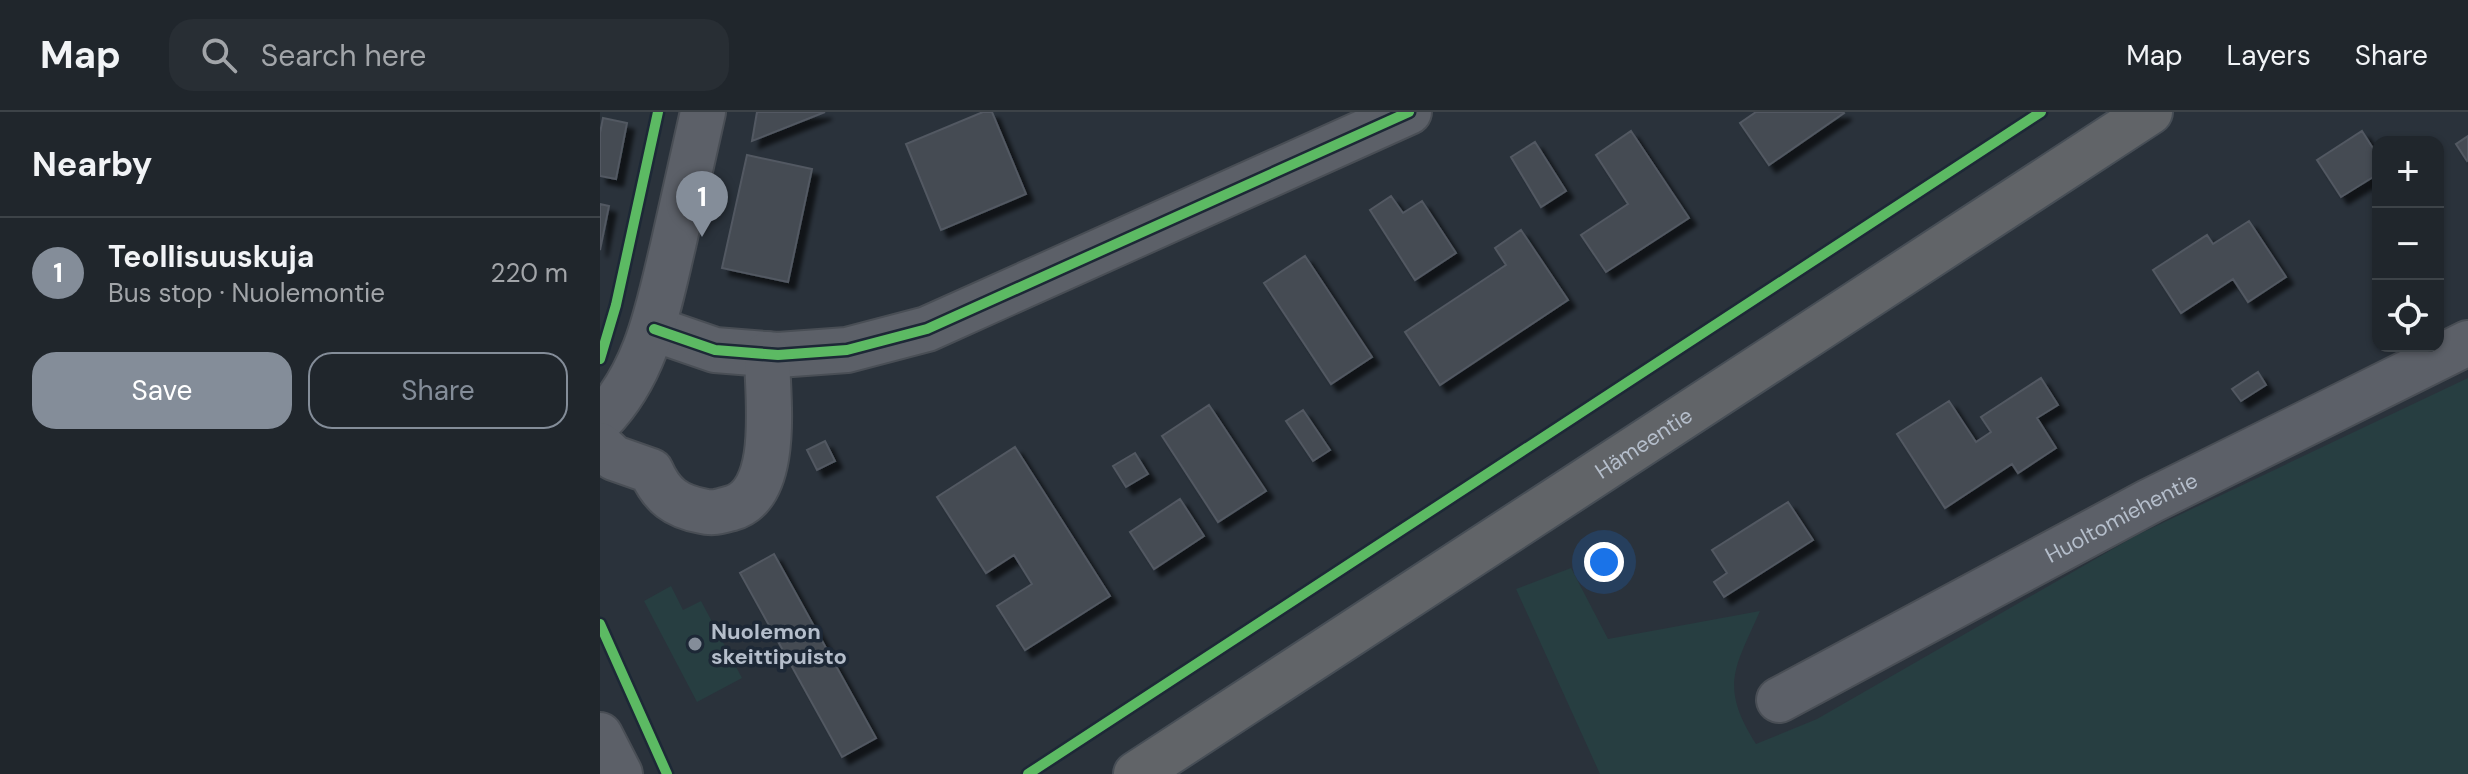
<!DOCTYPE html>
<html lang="en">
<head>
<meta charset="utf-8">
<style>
  body { margin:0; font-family:"DM Sans",sans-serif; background:#282e34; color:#f1f3f6 }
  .controls { position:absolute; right:24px; top:24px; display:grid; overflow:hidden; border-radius:16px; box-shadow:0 2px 6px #0004 }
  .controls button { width:72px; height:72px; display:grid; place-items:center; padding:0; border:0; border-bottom:2px solid #3d4348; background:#20262c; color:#f1f3f6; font:40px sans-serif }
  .you { position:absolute; left:1004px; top:450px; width:28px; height:28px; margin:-20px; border:6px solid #fff; border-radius:50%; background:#1a73e8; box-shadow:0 0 0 12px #1a73e833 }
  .badge { display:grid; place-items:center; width:52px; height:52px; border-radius:50%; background:#848d99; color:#fff; font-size:26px; font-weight:700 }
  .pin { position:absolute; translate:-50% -66px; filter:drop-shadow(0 2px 4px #0008) }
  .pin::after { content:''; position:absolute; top:42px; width:28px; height:24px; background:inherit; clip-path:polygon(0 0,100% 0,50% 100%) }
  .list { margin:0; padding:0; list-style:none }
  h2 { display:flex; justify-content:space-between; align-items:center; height:104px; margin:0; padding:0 32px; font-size:34px }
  h2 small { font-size:26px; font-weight:400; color:#a2a5a9 }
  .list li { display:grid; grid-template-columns:52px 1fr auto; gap:24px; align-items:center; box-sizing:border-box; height:112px; padding:0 32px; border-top:2px solid #3d4348 }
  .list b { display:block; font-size:30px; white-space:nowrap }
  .list p { margin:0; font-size:26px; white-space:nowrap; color:#a2a5a9 }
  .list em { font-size:26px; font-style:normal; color:#a2a5a9 }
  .actions { display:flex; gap:16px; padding:24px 32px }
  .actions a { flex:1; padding:18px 0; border:2px solid #848d99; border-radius:24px; text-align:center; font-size:28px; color:#848d99 }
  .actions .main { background:#848d99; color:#fff }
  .icon { flex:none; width:44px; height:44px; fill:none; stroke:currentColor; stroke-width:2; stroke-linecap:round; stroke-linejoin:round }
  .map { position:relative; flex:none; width:1868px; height:662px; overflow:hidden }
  header { display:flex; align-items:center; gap:48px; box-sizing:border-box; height:112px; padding:0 40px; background:#20262c; border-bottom:2px solid #3d4348 }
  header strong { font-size:38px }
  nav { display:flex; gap:44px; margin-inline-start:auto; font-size:28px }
  .search { width:560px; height:72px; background:#282e34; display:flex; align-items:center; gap:20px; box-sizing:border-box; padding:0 28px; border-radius:24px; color:#a2a5a9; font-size:30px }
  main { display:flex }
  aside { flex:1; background:#20262c }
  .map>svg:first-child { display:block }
  .green { fill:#273e41 }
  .building { fill:#454b53; stroke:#525962; stroke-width:2; filter:url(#shadow) }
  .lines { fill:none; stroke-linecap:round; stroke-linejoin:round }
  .minor-casing { stroke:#494e55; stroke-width:48 }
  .highway-casing { stroke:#474e56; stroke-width:48 }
  .minor { stroke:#5c6068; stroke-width:44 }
  .highway { stroke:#616468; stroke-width:44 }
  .cycleway-casing { stroke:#1d2836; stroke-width:15 }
  .cycleway { stroke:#5cba63; stroke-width:10 }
  .poi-dot { fill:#848d99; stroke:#1d2836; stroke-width:3 }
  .labels { text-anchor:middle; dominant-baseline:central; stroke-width:7; stroke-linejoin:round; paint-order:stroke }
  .street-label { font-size:22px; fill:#b5becb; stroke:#1d2836 }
  .poi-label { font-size:22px; font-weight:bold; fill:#b5becb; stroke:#1d2836; text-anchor:start }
</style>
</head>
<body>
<header>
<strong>Map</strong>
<div class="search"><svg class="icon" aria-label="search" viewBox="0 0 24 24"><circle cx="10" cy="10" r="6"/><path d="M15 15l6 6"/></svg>Search here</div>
<nav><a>Map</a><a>Layers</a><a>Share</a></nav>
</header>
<main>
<aside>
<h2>Nearby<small></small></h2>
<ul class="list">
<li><span class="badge">1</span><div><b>Teollisuuskuja</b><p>Bus stop · Nuolemontie</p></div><em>220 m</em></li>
</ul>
<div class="actions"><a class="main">Save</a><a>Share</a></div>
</aside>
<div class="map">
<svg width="1868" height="662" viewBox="0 0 1868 662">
  <defs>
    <filter id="shadow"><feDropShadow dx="7" dy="7" stdDeviation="2" flood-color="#0009"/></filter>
  </defs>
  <rect width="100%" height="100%" fill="#2a323b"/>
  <path class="green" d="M1868 266V662H1000L916 477 971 456 1008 527 1160 499C1135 556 1119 574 1156 632L1217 607 1537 423Z
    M71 474 83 498 101 489 142 566 97 590 44 489Z"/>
  <path class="building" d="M157 0H225L152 29Z
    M383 0H392L426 82 341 118 306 32Z
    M1156 0H1243L1244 1 1169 53 1140 11Z
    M3 6 27 11 16 67 0 64V21Z
    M1031 19 1089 106 1006 160 981 123 1028 92 996 43Z
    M1762 19 1776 41 1778 40V62L1741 85 1717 48Z
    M1868 24V48L1867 49 1856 32Z
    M935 30 966 79 941 95 911 45Z
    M147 43 212 57 188 170 122 156Z
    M791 84 803 101 822 89 856 141 815 168 770 98Z
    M0 92 9 94 0 138Z
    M1649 109 1686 165 1648 190 1633 167 1581 201 1553 158 1607 123 1613 132Z
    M921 118 968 188 840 273 805 220 906 153 895 136Z
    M705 144 772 245 731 272 664 171Z
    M1658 260 1666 273 1641 289 1632 277Z
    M1441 266 1458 293 1437 306 1456 336 1418 361 1412 352 1345 396 1297 322 1349 289 1376 330 1391 320 1381 305Z
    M609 293 666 379 618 410 562 324Z
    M703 298 730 338 713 349 686 309Z
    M225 329 235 349 217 358 207 338Z
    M415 335 510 484 425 538 397 494 432 472 414 443 386 461 337 385Z
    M535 341 548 362 526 375 513 354Z
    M580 387 604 424 554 457 530 420Z
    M1188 390 1213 428 1124 485 1114 470 1127 461 1112 438Z
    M174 442 276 626 242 645 140 461Z"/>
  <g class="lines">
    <defs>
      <g id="minor">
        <path d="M54 217 115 238 178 243 247 238 327 217 809 0"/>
        <path d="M0 309C47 261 58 197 73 134 83 89 93 45 103 0"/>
        <path d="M0 333 14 346 51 359C62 384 76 394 102 399 114 402 121 399 132 396 182 381 167 282 167 242"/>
        <path id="s1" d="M1179 588 1550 389 1868 231"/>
        <path d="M0 623 20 662"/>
      </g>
      <g id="highway">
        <path id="s2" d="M536 662 1550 0"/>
      </g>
    </defs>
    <use href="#minor" class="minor-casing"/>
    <use href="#highway" class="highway-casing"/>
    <use href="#minor" class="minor"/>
    <use href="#highway" class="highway"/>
    <defs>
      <path id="cycleway" d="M54 217 115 238 178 243 247 238 327 217 809 0
        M0 247 16 193 58 0
        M0 512 67 662
        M428 662 1441 0"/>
    </defs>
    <use href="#cycleway" class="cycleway-casing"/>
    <use href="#cycleway" class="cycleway"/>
  </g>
  <circle class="poi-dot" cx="95" cy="532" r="8"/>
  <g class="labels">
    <g class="street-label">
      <text stroke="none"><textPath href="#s2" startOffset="606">Hämeentie</textPath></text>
      <text stroke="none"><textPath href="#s1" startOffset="388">Huoltomiehentie</textPath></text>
    </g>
    <g class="poi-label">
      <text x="111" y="519">Nuolemon<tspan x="111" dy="25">skeittipuisto</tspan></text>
    </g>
  </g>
</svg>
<div class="controls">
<button>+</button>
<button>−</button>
<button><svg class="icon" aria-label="locate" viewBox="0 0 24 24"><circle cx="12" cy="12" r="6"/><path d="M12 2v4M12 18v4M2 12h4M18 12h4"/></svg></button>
</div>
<div class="you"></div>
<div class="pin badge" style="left:102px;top:125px">1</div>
</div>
</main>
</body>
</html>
